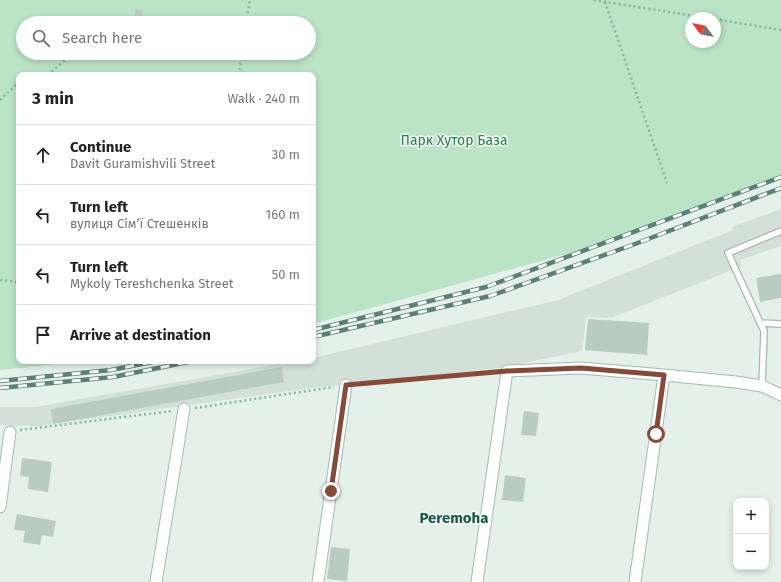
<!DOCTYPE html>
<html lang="en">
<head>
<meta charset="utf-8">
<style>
  body { margin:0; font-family:"Fira Sans",sans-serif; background:#f6f6f6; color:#222 }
  .controls { position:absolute; right:12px; bottom:12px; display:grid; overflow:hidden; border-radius:8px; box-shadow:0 2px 6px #0003 }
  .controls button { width:36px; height:36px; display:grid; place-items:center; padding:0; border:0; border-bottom:1px solid #e0e0e0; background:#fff; color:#222; font:20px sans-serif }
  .compass { position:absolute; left:685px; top:12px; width:36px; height:36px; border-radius:50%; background:#fff; box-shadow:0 2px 6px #0003; rotate:302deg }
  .stop { position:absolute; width:12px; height:12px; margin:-9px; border:3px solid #854a38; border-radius:50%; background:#fff }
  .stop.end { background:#854a38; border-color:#fff; box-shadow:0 1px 4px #0008 }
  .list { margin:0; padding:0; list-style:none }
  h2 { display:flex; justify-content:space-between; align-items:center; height:52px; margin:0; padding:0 16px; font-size:17px }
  h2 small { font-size:13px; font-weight:400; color:#767676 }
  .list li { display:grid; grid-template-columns:26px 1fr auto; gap:12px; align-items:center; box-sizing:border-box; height:60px; padding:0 16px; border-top:1px solid #e0e0e0 }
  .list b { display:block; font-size:15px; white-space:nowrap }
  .list p { margin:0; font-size:13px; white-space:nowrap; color:#767676 }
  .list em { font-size:13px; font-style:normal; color:#767676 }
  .icon { flex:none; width:22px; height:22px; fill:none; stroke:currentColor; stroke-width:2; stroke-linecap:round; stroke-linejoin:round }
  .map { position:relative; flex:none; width:781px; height:582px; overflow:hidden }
  .search { position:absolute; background:#fff; box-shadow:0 2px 6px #0003; left:16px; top:16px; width:300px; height:44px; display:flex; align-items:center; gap:10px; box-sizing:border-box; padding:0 14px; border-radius:22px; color:#767676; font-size:15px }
  .panel { position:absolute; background:#fff; box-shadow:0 2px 6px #0003; left:16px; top:72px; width:300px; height:292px; border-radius:8px }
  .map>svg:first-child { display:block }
  .built { fill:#d2e0d9 }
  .green { fill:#bbe3c5; fill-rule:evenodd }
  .building { fill:#b9cbc3 }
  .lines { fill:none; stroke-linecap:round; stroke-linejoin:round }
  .service-casing { stroke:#a6b9b2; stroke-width:8 }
  .minor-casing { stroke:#a6b9b2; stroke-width:13 }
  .path { stroke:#81b7a5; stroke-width:2.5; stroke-dasharray:2 3; stroke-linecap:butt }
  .service { stroke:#fff; stroke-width:5.5 }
  .minor { stroke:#fff; stroke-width:11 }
  .rail-casing { stroke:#5c8075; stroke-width:4.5 }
  .rail { stroke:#f6fbf9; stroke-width:3; stroke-dasharray:9; stroke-linecap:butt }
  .route { stroke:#854a38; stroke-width:5 }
  .labels { text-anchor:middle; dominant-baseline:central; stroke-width:3; stroke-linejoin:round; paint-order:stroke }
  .park-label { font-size:14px; fill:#258147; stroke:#f6fbf9 }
  .neighbourhood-label { font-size:15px; font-weight:bold; fill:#1a5a49; stroke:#f6fbf9 }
</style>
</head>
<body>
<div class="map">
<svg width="781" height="582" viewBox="0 0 781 582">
  <rect width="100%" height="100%" fill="#e5f0eb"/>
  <path class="built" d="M781 209V246L740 260 742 266 611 318 586 317 582 351 500 368 311 388 38 426 0 425V407H35L295 361H313V358L558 300 733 230 732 227Z"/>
  <path class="green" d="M0 0H781V180L577 251 313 324V75H19V361H89L0 370ZM691 18H715V42H691ZM23 23H309V53H23Z"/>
  <path class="building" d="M135 9 142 10V17L134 16Z
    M781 274V298L760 302 756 278Z
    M588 319 649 323 647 355 585 350Z
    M282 367 284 382 53 424 51 409Z
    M524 411 539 413 536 436 521 435Z
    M22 458 52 462 48 492 28 489 29 477 20 476Z
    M505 475 526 478 523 502 502 500Z
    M17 514 56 521 53 537 42 535 40 545 23 542 25 531 14 530Z
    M331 547 350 549 347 581 327 579Z"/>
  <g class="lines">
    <defs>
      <path id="service" d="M760 323 781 324
        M762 386 764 331 728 253 781 231"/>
      <path id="minor" d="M0 507 10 432
        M156 582 184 409
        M318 582 346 385
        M477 582 507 371 581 368 664 375 736 382 762 386 781 395
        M635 582 664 375"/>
    </defs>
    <use href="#service" class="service-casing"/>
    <use href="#minor" class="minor-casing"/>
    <path class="path" d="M594 0 707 18
      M605 2 667 183
      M715 19 781 30
      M106 23 113 17 150 23
      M246 23 250 0
      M48 75 73 53
      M239 75 242 53
      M0 100 16 85 19 84
      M0 280 19 282
      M357 384 496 372
      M195 408 334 387
      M20 430 172 411"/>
    <use href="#service" class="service"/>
    <use href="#minor" class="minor"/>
    <defs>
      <path id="rail" d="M313 330 486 287 781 177
        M313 337 490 296 635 244 781 188
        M0 381 111 370 157 361
        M0 388 113 377 193 361"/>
    </defs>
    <use href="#rail" class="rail-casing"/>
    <use href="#rail" class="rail"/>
  </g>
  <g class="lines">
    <path class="route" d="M331 491 346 385 507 371 581 368 664 375 656 434"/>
  </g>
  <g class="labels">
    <g class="park-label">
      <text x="454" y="140">Парк Хутор База</text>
    </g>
    <g class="neighbourhood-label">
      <text x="454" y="518">Peremoha</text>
    </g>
  </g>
</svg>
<div class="controls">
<button>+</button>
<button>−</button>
</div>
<svg class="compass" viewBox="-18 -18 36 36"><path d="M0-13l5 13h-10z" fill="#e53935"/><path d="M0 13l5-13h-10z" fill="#767676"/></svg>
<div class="stop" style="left:656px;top:434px"></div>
<div class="stop end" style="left:331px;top:491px"></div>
<div class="search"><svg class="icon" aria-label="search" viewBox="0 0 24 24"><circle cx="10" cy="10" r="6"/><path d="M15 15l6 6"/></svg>Search here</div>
<section class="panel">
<h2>3 min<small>Walk · 240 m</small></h2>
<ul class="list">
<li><svg class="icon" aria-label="ahead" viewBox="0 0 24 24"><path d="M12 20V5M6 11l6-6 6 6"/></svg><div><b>Continue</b><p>Davit Guramishvili Street</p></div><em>30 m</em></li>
<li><svg class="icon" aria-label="left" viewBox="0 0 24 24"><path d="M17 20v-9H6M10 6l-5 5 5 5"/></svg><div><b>Turn left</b><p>вулиця Сімʼї Стешенків</p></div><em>160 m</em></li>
<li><svg class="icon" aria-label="left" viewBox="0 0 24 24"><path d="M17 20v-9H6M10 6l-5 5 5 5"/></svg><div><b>Turn left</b><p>Mykoly Tereshchenka Street</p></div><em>50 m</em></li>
<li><svg class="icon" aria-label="arrive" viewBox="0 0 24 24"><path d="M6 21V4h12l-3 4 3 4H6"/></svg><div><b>Arrive at destination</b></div></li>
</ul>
</section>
</div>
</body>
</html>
